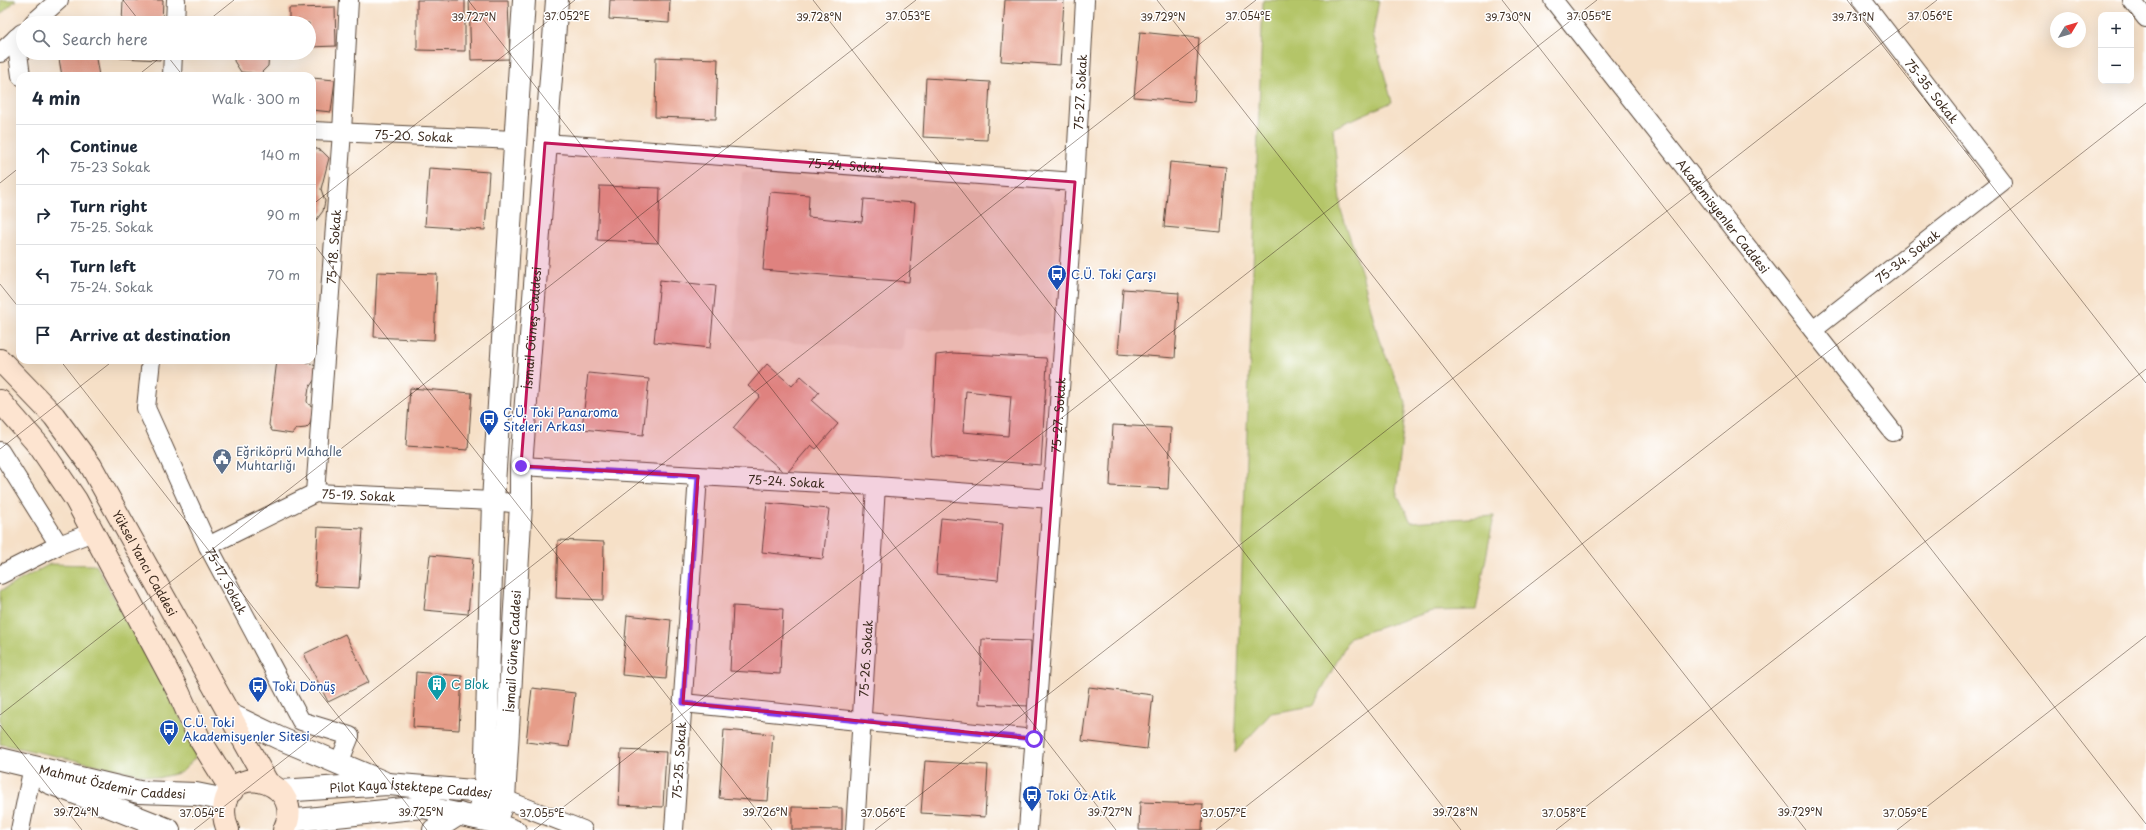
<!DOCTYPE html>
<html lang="en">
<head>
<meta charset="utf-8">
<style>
  body { margin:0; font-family:"Playpen Sans",sans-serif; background:#f2f2f3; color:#1f2937 }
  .controls { position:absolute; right:12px; top:12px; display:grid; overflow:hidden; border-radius:8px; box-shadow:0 4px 16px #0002 }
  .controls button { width:36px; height:36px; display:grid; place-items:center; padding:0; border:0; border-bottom:1px solid #e0e1e3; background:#fff; color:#1f2937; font:20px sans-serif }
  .compass { position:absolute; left:2050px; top:12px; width:36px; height:36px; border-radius:50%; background:#fff; box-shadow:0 4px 16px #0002; rotate:52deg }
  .stop { position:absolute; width:12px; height:12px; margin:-9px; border:3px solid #7c3aed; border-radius:50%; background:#fff }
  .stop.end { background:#7c3aed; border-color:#fff; box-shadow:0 1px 4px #0008 }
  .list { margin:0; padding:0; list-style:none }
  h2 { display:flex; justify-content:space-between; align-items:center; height:52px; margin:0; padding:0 16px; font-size:17px }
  h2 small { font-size:13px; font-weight:400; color:#747a83 }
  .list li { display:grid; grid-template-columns:26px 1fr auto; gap:12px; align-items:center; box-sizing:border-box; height:60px; padding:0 16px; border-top:1px solid #e0e1e3 }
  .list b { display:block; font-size:15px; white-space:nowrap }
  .list p { margin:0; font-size:13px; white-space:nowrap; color:#747a83 }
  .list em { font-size:13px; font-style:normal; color:#747a83 }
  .icon { flex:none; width:22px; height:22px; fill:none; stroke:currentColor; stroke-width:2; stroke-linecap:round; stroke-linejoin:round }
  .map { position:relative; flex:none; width:2146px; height:830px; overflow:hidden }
  .search { position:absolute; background:#fff; box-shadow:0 4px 16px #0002; left:16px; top:16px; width:300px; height:44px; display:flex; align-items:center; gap:10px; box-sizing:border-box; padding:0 14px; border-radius:22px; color:#747a83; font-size:15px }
  .panel { position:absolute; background:#fff; box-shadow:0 4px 16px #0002; left:16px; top:72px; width:300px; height:292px; border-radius:12px }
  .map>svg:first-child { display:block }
  .built { fill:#e9ceb6 }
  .green { fill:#b4c568; stroke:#787843 }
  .building { fill:#e69d89; fill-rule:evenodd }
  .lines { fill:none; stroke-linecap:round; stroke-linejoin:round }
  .minor-casing { stroke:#574537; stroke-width:20 }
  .tertiary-casing { stroke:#574537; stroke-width:24 }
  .secondary-casing { stroke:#574537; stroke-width:24 }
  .minor { stroke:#fff; stroke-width:18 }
  .tertiary { stroke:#fff; stroke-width:22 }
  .secondary { stroke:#fde4d0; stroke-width:22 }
  .route { stroke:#7c3aed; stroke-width:5 }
  .marked { fill:#c2185b; fill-opacity:0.2; stroke:#c2185b; stroke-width:3; stroke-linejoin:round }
  .ticks { fill:none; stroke:#3b2a1e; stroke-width:1; stroke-opacity:0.45 }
  .labels { text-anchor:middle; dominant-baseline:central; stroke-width:3; stroke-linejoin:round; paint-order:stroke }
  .street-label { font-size:12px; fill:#3b2a1e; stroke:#fff }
  .transit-label { font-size:12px; fill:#164399; stroke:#fff; text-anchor:start }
  .service-label { font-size:12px; fill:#4e5e75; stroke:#fff; text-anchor:start }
  .culture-label { font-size:12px; fill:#0d838f; stroke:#fff; text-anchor:start }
  .ticks-label { font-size:10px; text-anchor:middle; fill:#3b2a1e; stroke:#fff; stroke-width:3; stroke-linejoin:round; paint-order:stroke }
</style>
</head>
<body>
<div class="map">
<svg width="2146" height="830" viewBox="0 0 2146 830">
  <rect width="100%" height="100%" fill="#fff"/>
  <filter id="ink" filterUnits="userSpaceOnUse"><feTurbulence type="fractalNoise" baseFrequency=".025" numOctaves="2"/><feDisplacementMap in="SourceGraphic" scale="8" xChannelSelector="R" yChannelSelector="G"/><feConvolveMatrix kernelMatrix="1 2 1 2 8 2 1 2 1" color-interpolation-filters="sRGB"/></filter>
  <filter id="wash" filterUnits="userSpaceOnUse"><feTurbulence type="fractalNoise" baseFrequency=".012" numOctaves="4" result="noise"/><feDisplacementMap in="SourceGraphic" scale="16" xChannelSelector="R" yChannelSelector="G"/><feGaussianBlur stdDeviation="0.9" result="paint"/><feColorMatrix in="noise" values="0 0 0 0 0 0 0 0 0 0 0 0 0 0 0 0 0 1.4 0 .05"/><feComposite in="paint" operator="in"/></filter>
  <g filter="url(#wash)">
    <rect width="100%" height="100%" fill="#f6e0c7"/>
    <path class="built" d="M742 172 1048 194 1056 209 1050 334 905 329 902 350 734 339Z"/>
    <path class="green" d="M0 0H16L0 15Z
      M1263 0H1379L1373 34 1392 102 1333 128 1341 210 1362 274 1379 340 1406 403 1396 492 1411 522 1494 516 1476 610 1432 611 1350 637 1313 706 1271 713 1235 753Z
      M50 564 96 565 195 744V758L182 772 158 778 0 744V591Z"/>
    <g id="blocks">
      <path class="building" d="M123 0H163L162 23H122Z
        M417 0H465V51L417 50Z
        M469 0H508L510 59 471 60Z
        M610 0H670L669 23 609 19Z
        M1005 0H1064L1060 65 1001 61Z
        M335 7 336 46 309 47V23H289V8Z
        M1140 32 1199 38 1194 102 1134 97Z
        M58 53H95L99 76H62Z
        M120 53H160V60L120 58Z
        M235 53H269L268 66 260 74 241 72 234 61Z
        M656 57 718 59 716 119 655 117Z
        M312 78 335 80 331 112 312 110Z
        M926 78 990 82 987 140 923 137Z
        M312 147 322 151 329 158 321 189 325 201 323 211 314 223H312Z
        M1170 162 1226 167 1221 232 1164 227Z
        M429 168 489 172 485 230 425 226Z
        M600 186 660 188 658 243 597 240Z
        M770 192 809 195 808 217 850 221 862 222 864 199 915 203 909 282 763 270Z
        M377 272 437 274 434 340 374 337Z
        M660 280 716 286 710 348 654 342Z
        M1123 289 1179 293 1175 358 1118 354Z
        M953 353 1046 358 1047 364 1041 465 932 456 931 445 936 355ZM966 391 1011 396 1008 436 963 432Z
        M277 360H302L318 367V374L309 388 307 401 308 404 314 407 310 424 306 428 296 429 292 434 272 431 269 425Z
        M767 364 792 386 801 376 819 392 812 401 838 424 816 449 811 445 786 474 733 428 760 396 748 386Z
        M588 373 649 379 643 435 582 429Z
        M410 388 472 393 468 450 406 446Z
        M1113 425 1171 428 1168 489 1110 486Z
        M767 503 829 509 823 559 762 552Z
        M941 518 1003 524 998 580 936 574Z
        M318 527 363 529 359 588 315 586Z
        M558 540 604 542 603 600 556 598Z
        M430 555 473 559 468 614 424 610Z
        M733 606 783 609 780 674 730 671Z
        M627 615 671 620 666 679 622 675Z
        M345 634 369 682 328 702 304 654Z
        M982 639 1031 641 1029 706 979 704Z
        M416 672 462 676 459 730 413 727Z
        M1089 687 1153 695 1147 749 1082 741Z
        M532 688 575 693 569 747 526 742Z
        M724 730 773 734 768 801 719 798Z
        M621 750 666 752 663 807 619 805Z
        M925 761 988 765 985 817 921 813Z
        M1140 802 1203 804 1202 830H1139Z
        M792 807 842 808V830H792Z"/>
    </g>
  </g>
  <g filter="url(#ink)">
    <use href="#blocks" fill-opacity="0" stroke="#574537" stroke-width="1"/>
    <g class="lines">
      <defs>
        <g id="minor">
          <path id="s1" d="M1553 0 1893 432"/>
          <path d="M2132 0 2146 18"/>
          <path d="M33 23 59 0"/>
          <path d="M175 23 176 0"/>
          <path d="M16 38 21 76"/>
          <path d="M0 53 22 33"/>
          <path d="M172 76 173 53"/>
          <path id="s2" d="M312 131 516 140"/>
          <path id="s3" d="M545 143 1075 182"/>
          <path id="s4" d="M1813 330 2002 182 1862 0"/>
          <path id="s5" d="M151 360 146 408 208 546 301 721 350 736 339 763"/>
          <path d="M0 451 59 545"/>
          <path id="s6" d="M521 466 876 486 1052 499"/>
          <path id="s7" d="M315 493 342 132 349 0"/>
          <path id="s8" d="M208 546 315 493 493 501 521 504"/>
          <path d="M0 575 59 545 93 532"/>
          <path d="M683 703 1034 739"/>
          <path d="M504 799 583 830"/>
          <path d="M495 822 517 830"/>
          <path d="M20 830 31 776"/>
          <path id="s9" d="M674 830 698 476"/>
          <path id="s10" d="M855 830 876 486"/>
          <path id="s11" d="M1028 830 1075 182 1085 0"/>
        </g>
        <g id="tertiary">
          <path d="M229 714 279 738 383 782"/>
          <path id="s12" d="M0 759 139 792 196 794 226 800"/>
          <path d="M48 782 169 830"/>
          <path id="s13" d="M280 791 388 784 485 792 499 797"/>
          <path d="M477 818 485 792 493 501 524 0"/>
          <path id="s14" d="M288 821 423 807 495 822 504 799 521 504V466L557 0"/>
          <path d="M434 830 459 814"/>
        </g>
        <g id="secondary">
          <path id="s15" d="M0 360 54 416 91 466 267 782"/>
          <path d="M0 401 40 447 76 500 179 693 199 738 232 791"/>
          <path d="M228 830C224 821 223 813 225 803 235 760 307 784 284 830"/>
        </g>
      </defs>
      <use href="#minor" class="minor-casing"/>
      <use href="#tertiary" class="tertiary-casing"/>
      <use href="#secondary" class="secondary-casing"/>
      <use href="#minor" class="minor"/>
      <use href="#tertiary" class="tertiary"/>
      <use href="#secondary" class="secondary"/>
    </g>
  </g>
  <g class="lines" filter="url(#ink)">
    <path class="route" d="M521 466 698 476 683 703 1034 739"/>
  </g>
  <path class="marked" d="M545 143 1075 182 1034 739 683 703 698 476 521 466Z"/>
  <path class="ticks" d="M123 0 141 23M468 0 1116 830M813 0 1461 830M1157 0 1806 830M1502 0 2146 824M1847 0 2146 383M205 23 234 0M165 53 183 76M137 76 166 53M0 183 20 167M312 205 575 0M312 242 772 830M0 284 20 309M60 360 427 830M0 449 114 360M0 715 916 0M0 725 82 830M194 830 1256 0M534 830 1597 0M875 830 1937 0M1216 830 2146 103M1556 830 2146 369M1897 830 2146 636"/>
  <defs>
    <symbol id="bus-pin" viewBox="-11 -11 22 30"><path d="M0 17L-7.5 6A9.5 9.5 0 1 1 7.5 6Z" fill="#1a4fb4" stroke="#fff"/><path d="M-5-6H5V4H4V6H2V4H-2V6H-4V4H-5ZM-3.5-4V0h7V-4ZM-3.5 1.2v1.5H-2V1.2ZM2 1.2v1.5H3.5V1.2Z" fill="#fff"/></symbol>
    <symbol id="civic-pin" viewBox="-11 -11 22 30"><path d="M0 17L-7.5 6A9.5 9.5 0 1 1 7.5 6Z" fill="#5c6f8a" stroke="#fff"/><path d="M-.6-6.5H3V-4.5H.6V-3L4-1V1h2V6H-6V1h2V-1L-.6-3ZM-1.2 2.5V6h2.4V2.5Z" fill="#fff"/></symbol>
    <symbol id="building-pin" viewBox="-11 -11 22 30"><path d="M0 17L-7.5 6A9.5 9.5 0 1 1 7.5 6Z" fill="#0f9aa8" stroke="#fff"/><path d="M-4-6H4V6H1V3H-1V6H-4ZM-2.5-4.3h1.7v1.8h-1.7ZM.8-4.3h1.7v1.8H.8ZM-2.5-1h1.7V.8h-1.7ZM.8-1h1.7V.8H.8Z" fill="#fff"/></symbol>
  </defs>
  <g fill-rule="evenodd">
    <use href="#bus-pin" x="1046" y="263" width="22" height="30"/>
    <use href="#bus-pin" x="478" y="408" width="22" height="30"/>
    <use href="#civic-pin" x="211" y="447" width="22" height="30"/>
    <use href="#building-pin" x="426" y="673" width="22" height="30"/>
    <use href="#bus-pin" x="247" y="675" width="22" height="30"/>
    <use href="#bus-pin" x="158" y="718" width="22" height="30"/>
    <use href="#bus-pin" x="1021" y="784" width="22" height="30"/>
  </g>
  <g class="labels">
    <g class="street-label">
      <text transform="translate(1932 91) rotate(52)">75-35. Sokak</text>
      <text stroke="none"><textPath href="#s11" startOffset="740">75-27. Sokak</textPath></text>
      <text stroke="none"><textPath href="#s2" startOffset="102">75-20. Sokak</textPath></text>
      <text stroke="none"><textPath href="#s3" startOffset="302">75-24. Sokak</textPath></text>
      <text stroke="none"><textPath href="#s1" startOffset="275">Akademisyenler Caddesi</textPath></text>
      <text stroke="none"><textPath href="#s7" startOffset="247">75-18. Sokak</textPath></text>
      <text stroke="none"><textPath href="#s4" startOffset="120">75-34. Sokak</textPath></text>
      <text stroke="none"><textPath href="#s14" startOffset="706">İsmail Güneş Caddesi</textPath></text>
      <text stroke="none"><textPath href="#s11" startOffset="416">75-27. Sokak</textPath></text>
      <text stroke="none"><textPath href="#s6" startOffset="266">75-24. Sokak</textPath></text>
      <text stroke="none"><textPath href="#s8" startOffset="163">75-19. Sokak</textPath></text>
      <text stroke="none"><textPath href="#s15" startOffset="251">Yüksel Yancı Caddesi</textPath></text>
      <text stroke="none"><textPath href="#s5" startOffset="239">75-17. Sokak</textPath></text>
      <text stroke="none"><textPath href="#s14" startOffset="382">İsmail Güneş Caddesi</textPath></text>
      <text stroke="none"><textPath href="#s10" startOffset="172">75-26. Sokak</textPath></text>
      <text stroke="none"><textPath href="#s9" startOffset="70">75-25. Sokak</textPath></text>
      <text stroke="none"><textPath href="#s12" startOffset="115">Mahmut Özdemir Caddesi</textPath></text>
      <text stroke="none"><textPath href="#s13" startOffset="131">Pilot Kaya İstektepe Caddesi</textPath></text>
    </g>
    <g class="transit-label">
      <text x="1071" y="274">C.Ü. Toki Çarşı</text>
      <text x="503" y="412">C.Ü. Toki Panaroma<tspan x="503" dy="14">Siteleri Arkası</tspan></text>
      <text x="272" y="686">Toki Dönüş</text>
      <text x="183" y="722">C.Ü. Toki<tspan x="183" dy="14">Akademisyenler Sitesi</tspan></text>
      <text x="1046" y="795">Toki Öz Atik</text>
    </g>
    <g class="service-label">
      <text x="236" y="451">Eğriköprü Mahalle<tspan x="236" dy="14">Muhtarlığı</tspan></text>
    </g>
    <g class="culture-label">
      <text x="451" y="684">C Blok</text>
    </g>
  </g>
  <g class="ticks-label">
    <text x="567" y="20">37.052°E</text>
    <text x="908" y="20">37.053°E</text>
    <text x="1248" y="20">37.054°E</text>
    <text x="1589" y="20">37.055°E</text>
    <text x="1930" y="20">37.056°E</text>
    <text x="474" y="21">39.727°N</text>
    <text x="819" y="21">39.728°N</text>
    <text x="1163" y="21">39.729°N</text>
    <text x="1508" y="21">39.730°N</text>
    <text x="1853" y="21">39.731°N</text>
    <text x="76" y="816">39.724°N</text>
    <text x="421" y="816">39.725°N</text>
    <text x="765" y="816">39.726°N</text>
    <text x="1110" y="816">39.727°N</text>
    <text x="1455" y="816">39.728°N</text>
    <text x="1800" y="816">39.729°N</text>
    <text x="202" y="817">37.054°E</text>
    <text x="542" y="817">37.055°E</text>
    <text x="883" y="817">37.056°E</text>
    <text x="1224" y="817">37.057°E</text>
    <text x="1564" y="817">37.058°E</text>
    <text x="1905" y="817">37.059°E</text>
  </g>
</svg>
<div class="controls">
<button>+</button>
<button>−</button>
</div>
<svg class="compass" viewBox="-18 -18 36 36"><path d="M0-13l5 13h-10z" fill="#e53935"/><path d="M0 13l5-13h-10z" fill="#747a83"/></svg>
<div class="stop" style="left:1034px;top:739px"></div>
<div class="stop end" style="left:521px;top:466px"></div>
<div class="search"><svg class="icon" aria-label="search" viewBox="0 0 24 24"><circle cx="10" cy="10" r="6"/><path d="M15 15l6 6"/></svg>Search here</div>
<section class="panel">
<h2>4 min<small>Walk · 300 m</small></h2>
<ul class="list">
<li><svg class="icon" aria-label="ahead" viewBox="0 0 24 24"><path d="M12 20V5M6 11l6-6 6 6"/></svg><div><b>Continue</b><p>75-23 Sokak</p></div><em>140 m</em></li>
<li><svg class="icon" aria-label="right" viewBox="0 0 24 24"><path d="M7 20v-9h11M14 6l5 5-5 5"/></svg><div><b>Turn right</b><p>75-25. Sokak</p></div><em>90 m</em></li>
<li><svg class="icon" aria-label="left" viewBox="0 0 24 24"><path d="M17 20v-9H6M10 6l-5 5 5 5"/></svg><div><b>Turn left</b><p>75-24. Sokak</p></div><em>70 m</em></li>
<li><svg class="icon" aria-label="arrive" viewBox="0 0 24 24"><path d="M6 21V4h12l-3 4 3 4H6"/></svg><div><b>Arrive at destination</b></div></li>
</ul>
</section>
</div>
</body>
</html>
